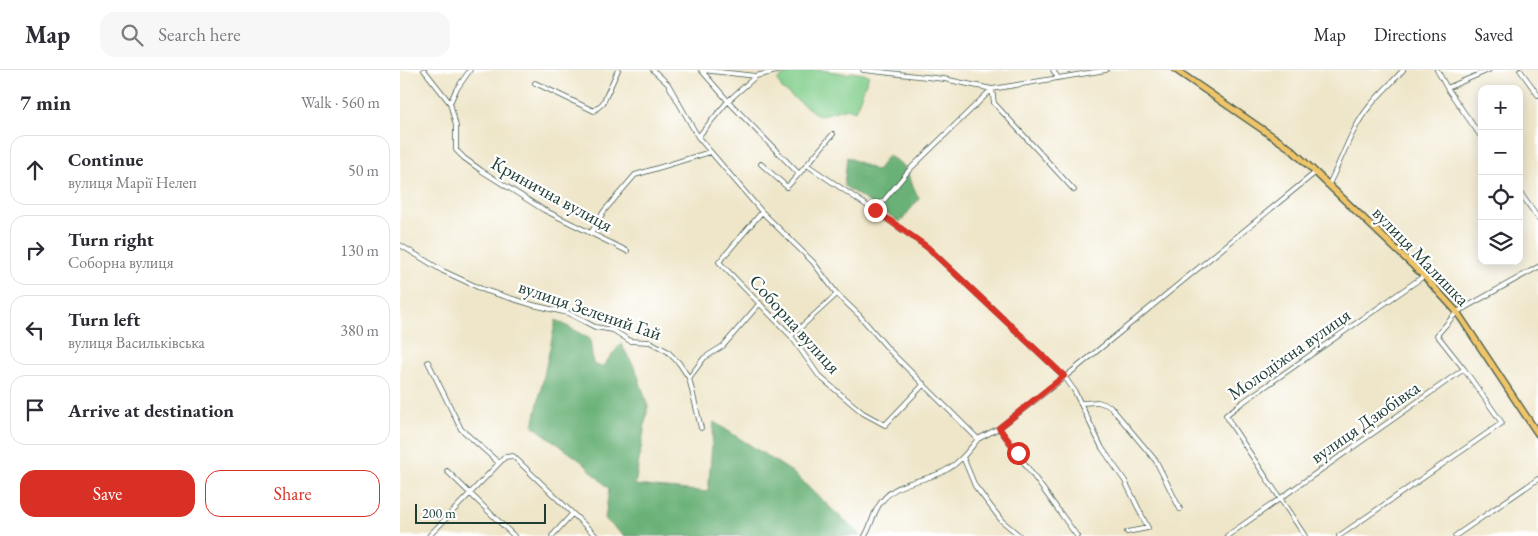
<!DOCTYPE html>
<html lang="en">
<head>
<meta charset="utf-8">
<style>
  body { margin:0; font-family:"EB Garamond",serif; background:#f7f7f7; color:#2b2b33 }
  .controls { position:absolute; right:15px; top:15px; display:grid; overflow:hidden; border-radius:10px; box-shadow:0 2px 12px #0003 }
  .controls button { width:45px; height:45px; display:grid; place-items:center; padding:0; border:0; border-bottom:1px solid #e1e1e2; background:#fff; color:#2b2b33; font:25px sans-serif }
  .scale { position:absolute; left:15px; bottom:12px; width:131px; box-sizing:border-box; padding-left:5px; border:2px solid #1f3d34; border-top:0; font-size:14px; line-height:18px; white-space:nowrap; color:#1f3d34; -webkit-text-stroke:4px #fff; paint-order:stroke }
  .stop { position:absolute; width:15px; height:15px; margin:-11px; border:4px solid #d93025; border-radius:50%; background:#fff }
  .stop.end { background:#d93025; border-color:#fff; box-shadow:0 1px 5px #0008 }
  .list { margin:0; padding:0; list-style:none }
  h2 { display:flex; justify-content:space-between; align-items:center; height:65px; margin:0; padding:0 20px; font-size:21px }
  h2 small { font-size:16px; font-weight:400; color:#7c7c81 }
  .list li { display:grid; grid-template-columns:32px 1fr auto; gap:15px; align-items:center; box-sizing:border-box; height:70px; margin:0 10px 10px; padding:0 10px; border:1px solid #e1e1e2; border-radius:15px }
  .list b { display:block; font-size:19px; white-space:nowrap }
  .list p { margin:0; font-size:16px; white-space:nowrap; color:#7c7c81 }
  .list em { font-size:16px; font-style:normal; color:#7c7c81 }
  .actions { display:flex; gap:10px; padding:15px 20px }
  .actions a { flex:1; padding:11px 0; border:1px solid #d93025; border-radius:15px; text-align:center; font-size:18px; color:#d93025 }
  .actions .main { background:#d93025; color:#fff }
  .icon { flex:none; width:28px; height:28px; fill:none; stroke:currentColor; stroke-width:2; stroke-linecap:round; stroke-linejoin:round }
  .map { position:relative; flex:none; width:1138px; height:466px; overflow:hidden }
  header { display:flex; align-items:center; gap:30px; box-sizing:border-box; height:70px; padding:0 25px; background:#fff; border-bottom:1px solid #e1e1e2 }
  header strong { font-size:24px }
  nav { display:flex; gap:28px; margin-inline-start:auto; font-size:18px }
  .search { width:350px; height:45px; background:#f7f7f7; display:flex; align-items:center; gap:12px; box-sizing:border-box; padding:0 18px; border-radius:15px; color:#7c7c81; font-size:19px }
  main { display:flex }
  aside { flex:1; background:#fff }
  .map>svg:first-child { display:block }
  .green { fill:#82ce8b; stroke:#508660 }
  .forest { fill:#69b177; stroke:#447756 }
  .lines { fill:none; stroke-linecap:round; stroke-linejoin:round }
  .street-casing { stroke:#3e564a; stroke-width:5.5 }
  .primary-casing { stroke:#3e564a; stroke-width:8 }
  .street { stroke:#fff; stroke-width:4 }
  .primary { stroke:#f0c469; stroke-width:5.5 }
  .route { stroke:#d93025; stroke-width:6 }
  .labels { text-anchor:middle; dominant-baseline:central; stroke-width:4.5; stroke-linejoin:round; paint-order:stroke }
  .street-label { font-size:19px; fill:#1f3d34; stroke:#fff }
</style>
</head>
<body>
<header>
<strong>Map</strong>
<div class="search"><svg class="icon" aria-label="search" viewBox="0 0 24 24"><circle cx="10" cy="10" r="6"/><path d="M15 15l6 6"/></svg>Search here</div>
<nav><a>Map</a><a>Directions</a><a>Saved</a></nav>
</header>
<main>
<aside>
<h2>7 min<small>Walk · 560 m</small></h2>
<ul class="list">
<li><svg class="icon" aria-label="ahead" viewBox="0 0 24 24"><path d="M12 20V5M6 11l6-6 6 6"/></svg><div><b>Continue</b><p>вулиця Марії Нелеп</p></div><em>50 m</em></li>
<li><svg class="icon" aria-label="right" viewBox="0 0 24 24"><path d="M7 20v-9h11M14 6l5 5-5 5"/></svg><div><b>Turn right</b><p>Соборна вулиця</p></div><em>130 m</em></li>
<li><svg class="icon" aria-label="left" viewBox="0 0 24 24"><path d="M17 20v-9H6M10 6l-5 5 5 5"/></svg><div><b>Turn left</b><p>вулиця Васильківська</p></div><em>380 m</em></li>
<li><svg class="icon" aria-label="arrive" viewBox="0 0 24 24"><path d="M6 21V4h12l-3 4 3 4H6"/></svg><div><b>Arrive at destination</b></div></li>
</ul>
<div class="actions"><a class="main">Save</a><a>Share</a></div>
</aside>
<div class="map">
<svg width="1138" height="466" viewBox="0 0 1138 466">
  <rect width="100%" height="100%" fill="#fff"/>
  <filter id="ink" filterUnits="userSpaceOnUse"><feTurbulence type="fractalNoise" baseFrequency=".02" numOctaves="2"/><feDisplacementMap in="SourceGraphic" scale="10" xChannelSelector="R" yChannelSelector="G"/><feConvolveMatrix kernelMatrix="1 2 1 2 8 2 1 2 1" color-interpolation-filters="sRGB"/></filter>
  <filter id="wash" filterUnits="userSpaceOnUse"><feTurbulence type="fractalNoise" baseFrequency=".0096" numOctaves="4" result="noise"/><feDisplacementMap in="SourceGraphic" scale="20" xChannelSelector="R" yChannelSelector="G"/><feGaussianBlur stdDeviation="1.12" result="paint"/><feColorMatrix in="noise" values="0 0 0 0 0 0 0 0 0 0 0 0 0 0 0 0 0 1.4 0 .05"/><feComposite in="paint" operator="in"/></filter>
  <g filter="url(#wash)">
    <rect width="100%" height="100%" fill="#efe6c9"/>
    <path class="green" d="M422 0 448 4 451 2 469 5 455 41 447 38 419 46 382 19 377 10 391 1Z"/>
    <path class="forest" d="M488 85 504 96 519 129 500 152 444 116 447 87 477 101Z
      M156 250 190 269 193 294 202 297 221 274 236 300 248 336 235 415 308 422 314 352 392 402 461 466H224L205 449 209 419 181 391 133 356Z"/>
  </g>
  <g filter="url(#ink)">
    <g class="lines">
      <defs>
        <path id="street" d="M24 0 50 33 56 56V80L64 88 82 101 144 140 227 181
          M253 0 268 14 298 67
          M301 0 328 31 298 67 362 142 413 192 437 224 459 245 490 281 578 369 599 358 675 299 916 102
          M302 0 356 6 381 0
          M463 0 544 9 592 19 706 0
          M653 0 658 8
          M1037 0 1047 18 1082 68
          M1120 0 1138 25
          M356 6 328 31 399 104 433 64
          M135 13 194 41 203 33 218 0
          M1047 18 1089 0
          M592 19 510 99 475 141 527 177 664 306 674 320 702 378 725 411 748 458 727 462
          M592 19 594 33 674 120
          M50 33 56 20 70 0
          M361 94 387 117 399 104
          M407 95 475 141
          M929 114C942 89 951 59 969 37 979 24 992 13 1003 0
          M1119 121 1138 148
          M362 142 319 192 391 266 419 306 463 343 485 355 524 314
          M191 163 204 141 235 105 310 82
          M0 175 43 201 84 220 133 235 168 243 195 257 213 260 230 271 250 272 267 281 279 293 289 308 301 358
          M391 266 437 224
          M28 292 61 359 99 393
          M289 308 304 288 323 276 360 233
          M681 333 698 332 710 336 756 391 780 439
          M599 358 677 466
          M563 387 575 416 602 451 620 466
          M47 401 114 466
          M29 466 105 387 113 386 196 466
          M152 466 172 444
          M465 466C472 455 473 441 482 431 501 408 526 413 548 399 560 392 569 380 578 369
          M827 466 1064 299
          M905 466 832 356 826 345 843 332 1024 206
          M939 466 1102 353 1064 299 1037 265 1057 242 1138 197
          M1055 466 1138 409"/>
        <path id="primary" d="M776 0 891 79 1024 206 1057 242 1138 364"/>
      </defs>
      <use href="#street" class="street-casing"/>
      <use href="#primary" class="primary-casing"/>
      <use href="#street" class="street"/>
      <use href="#primary" class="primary"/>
    </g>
  </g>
  <g class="lines" filter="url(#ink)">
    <path class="route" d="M475 140 527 177 664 306 599 358 618 383"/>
  </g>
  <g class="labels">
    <g class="street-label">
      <text transform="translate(152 124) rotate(29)">Кринична вулиця</text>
      <text transform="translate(1021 186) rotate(46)">вулиця Малишка</text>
      <text transform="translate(190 240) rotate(19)">вулиця Зелений Гай</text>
      <text transform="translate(395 254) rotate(48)">Соборна вулиця</text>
      <text transform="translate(889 284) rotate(-35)">Молодіжна вулиця</text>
      <text transform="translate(965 352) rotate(-35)">вулиця Дзюбівка</text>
    </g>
  </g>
</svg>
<div class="controls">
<button>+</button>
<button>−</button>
<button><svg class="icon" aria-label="locate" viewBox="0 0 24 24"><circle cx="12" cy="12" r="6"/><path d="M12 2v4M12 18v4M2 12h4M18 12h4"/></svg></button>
<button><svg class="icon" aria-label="layers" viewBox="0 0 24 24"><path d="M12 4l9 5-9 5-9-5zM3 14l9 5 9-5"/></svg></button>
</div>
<div class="scale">200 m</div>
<div class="stop" style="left:618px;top:383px"></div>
<div class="stop end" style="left:475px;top:140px"></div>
</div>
</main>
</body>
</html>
